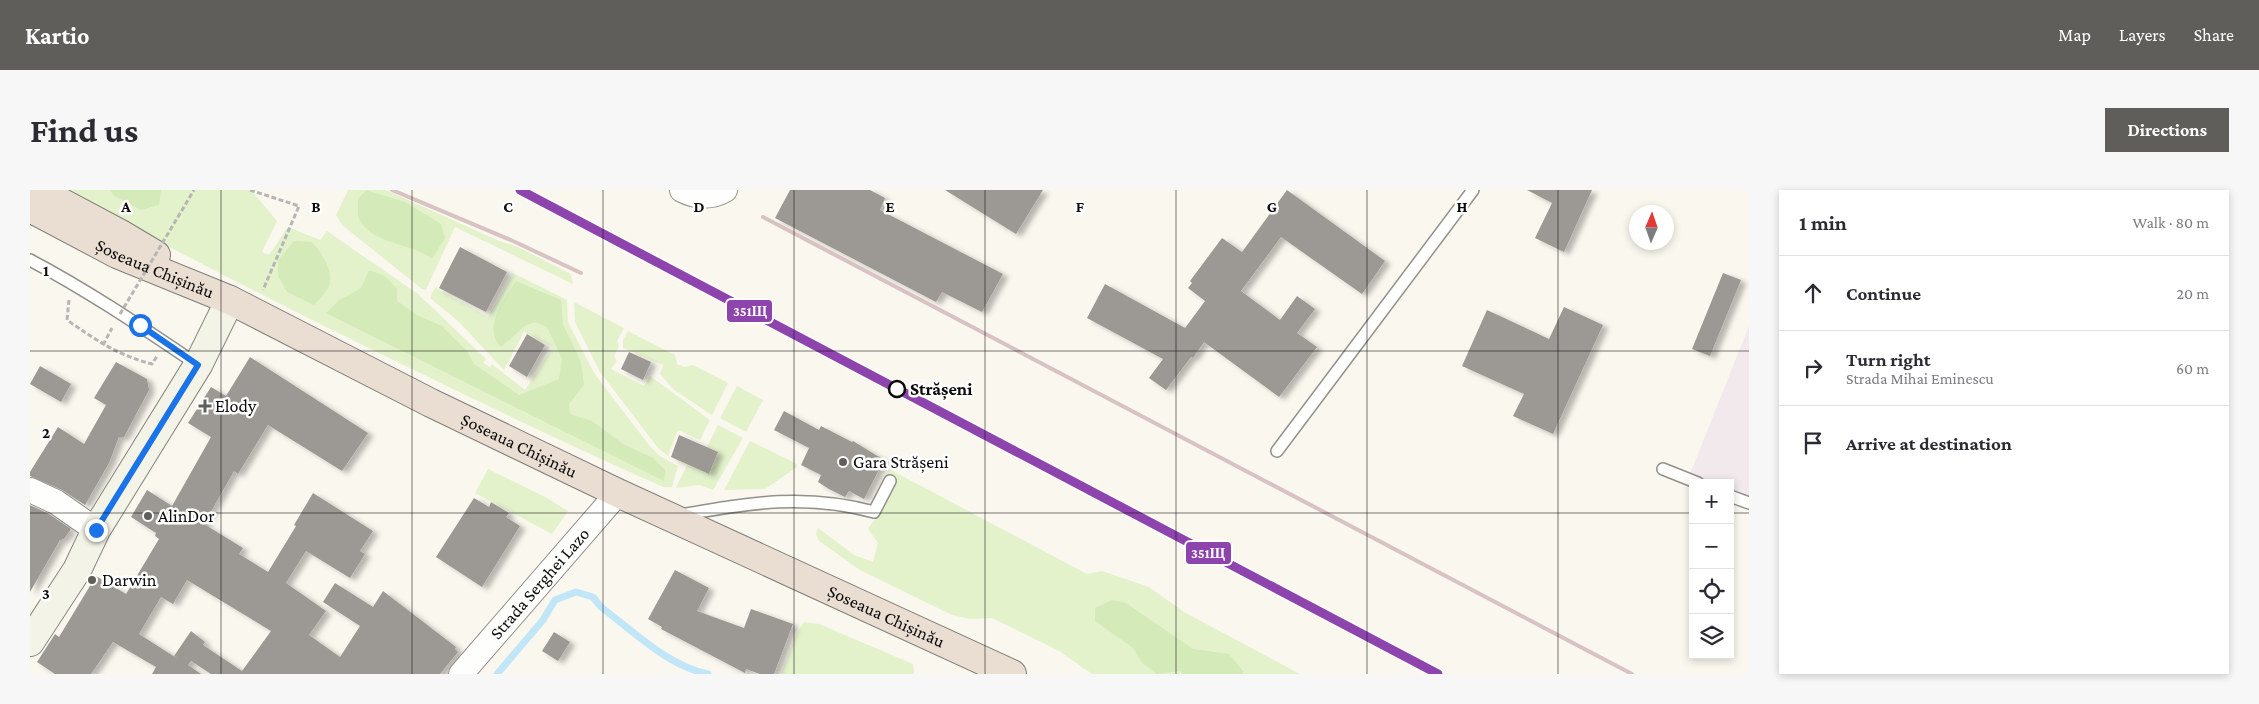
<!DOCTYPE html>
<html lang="en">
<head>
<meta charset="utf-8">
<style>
  body { margin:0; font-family:"Crimson Pro",serif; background:#f7f7f7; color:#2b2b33 }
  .controls { position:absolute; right:15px; bottom:15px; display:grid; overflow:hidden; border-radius:0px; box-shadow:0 2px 8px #0003 }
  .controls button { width:45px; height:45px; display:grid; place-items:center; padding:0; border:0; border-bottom:1px solid #e1e1e2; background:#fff; color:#2b2b33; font:25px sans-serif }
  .compass { position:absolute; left:1599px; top:15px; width:45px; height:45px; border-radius:50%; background:#fff; box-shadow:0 2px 8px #0003; rotate:2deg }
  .stop { position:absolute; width:15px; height:15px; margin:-11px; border:4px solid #1a73e8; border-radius:50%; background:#fff }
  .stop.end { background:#1a73e8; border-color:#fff; box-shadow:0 1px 5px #0008 }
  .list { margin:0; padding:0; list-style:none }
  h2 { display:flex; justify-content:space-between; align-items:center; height:65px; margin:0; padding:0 20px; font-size:21px }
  h2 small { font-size:16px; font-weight:400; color:#7c7c81 }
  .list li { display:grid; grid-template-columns:32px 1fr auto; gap:15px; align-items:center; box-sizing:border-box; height:75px; padding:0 20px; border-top:1px solid #e1e1e2 }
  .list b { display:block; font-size:19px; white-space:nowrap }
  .list p { margin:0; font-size:16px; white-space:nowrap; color:#7c7c81 }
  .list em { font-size:16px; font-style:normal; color:#7c7c81 }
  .icon { flex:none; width:28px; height:28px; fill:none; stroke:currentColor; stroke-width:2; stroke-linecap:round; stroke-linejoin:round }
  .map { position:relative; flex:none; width:1719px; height:484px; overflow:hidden; border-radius:0px }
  header { display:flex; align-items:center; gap:30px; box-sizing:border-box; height:70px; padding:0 25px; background:#5f5e5a; color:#fff }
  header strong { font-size:24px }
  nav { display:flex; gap:28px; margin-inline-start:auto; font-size:18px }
  .intro { display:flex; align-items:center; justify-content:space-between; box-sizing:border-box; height:120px; padding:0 30px }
  h1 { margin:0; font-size:35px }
  .button { padding:12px 22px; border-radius:0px; background:#5f5e5a; color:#fff; font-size:18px; font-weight:700 }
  main { display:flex; gap:30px; padding:0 30px }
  aside { flex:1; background:#fff; border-radius:0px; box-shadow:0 2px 8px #0003 }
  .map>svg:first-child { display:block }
  .industrial { fill:#f1e9ec }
  .green { fill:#e3f2cb }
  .forest { fill:#d4eab9 }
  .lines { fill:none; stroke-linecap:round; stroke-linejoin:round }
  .stream { stroke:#c1e6f8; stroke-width:7 }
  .building { fill:#9c9994; fill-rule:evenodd; filter:url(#shadow) }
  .lane-casing { stroke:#93918d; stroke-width:14 }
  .street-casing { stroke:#93918d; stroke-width:26 }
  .secondary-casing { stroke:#898884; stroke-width:30 }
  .highway-casing { stroke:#807f7a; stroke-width:30 }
  .path { stroke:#b7b6b5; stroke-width:3; stroke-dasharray:5 2.5; stroke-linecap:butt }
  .lane { stroke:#fefefc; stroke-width:11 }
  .street { stroke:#fefefc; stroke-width:24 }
  .secondary { stroke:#f4f3e8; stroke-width:28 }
  .highway { stroke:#eaddd2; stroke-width:28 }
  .rail { stroke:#d8c2c3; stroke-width:4 }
  .path-bridge { stroke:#b7b6b5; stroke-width:3; stroke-dasharray:5 2.5; stroke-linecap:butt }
  .rail-1-casing { stroke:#fff; stroke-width:12 }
  .rail-1 { stroke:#8e44ad; stroke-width:9 }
  .route { stroke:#1a73e8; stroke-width:6 }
  .grid { fill:none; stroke:#0b0b0b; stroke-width:1; stroke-opacity:0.55 }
  .stop-dot { fill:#fff; stroke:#0b0b0b; stroke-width:2.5 }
  .poi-dot { fill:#5f5e5a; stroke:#fff; stroke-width:2 }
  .labels { text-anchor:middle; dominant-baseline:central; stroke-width:5; stroke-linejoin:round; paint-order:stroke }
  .street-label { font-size:18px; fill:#0b0b0b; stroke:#fff }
  .stop-label { font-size:18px; font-weight:bold; fill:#0b0b0b; stroke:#fff; text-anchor:start }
  .poi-label { font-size:18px; fill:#0b0b0b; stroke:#fff; text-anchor:start }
  .grid-label { font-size:16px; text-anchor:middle; font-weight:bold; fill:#0b0b0b; stroke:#fff; stroke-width:5; stroke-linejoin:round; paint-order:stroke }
  .line-badge { stroke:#fff; stroke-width:2 }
  .badge-label { font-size:14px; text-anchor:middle; font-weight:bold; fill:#fff }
</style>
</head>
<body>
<header>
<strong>Kartio</strong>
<nav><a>Map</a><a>Layers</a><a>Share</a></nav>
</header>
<div class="intro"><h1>Find us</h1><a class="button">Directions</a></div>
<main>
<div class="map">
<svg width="1719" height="484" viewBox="0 0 1719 484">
  <defs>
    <filter id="shadow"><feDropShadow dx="5.5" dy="3" stdDeviation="2.5" flood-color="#0004"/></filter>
  </defs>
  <rect width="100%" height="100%" fill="#faf7ee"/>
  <path class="industrial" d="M1719 136V319L1700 312V293L1656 294Z"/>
  <path class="green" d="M32 0H221L247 31 232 62 239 65 258 37 290 50 297 41 388 104 456 169 453 173 460 177 462 174 495 200 523 157 494 142 474 180 428 131 400 108 405 97 458 127 483 83 537 110 538 132 564 183 619 255 630 266 648 276 642 297H633C429 205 229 106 32 0Z
    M318 0H356L467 50 488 57 541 84 543 94 425 37 396 100 392 99 312 35 306 25Z
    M544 112 594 138 587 151 589 157 584 166 587 171 581 179 614 196 620 186 680 230 670 250 648 240 638 266 628 258 570 182 545 132Z
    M598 141 645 165 647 174 654 177 663 175 698 193 682 225 644 200 630 184 633 175 593 158V150Z
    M707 196 733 210 716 242 690 228Z
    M688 235 713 248 683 300 669 295 646 298 657 275 679 283 688 262 677 257Z
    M720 251 767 274V277L735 299 694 300Z
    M458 279 517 308 538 321 522 344 445 303Z
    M859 279 1057 384 1072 381 1119 397 1154 422 1270 484H1062L1029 461 962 428 941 429 922 425 830 380 789 351 786 344 788 338 824 365 843 372 848 353 838 339 850 321 840 314Z
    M774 432 789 434 883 474 884 484H751L766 445Z"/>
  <path class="forest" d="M80 0H131L129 15 111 20 83 5Z
    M336 0 375 12 411 34 415 48 402 69C381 52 344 56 329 29 327 24 328 15 328 9Z
    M264 51 282 52C292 63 307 85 297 100 294 105 288 110 284 115L257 102 248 86V70Z
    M339 80 355 86 367 99V111L387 125 412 136 437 161 444 174 489 205 529 189 532 169 517 137 505 132 495 136 471 157C452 138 474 108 486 91L531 110 533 134 551 172 554 195 539 214 540 224 562 231 593 254 623 268 635 280 634 291 296 123 308 111 331 98Z
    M1082 410 1096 413 1163 459 1199 464 1213 481V484H1153L1150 481 1127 484 1112 473 1103 458 1065 431V418Z"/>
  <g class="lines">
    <path class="stream" d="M467 484 513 430 525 410 546 402 563 407 571 417C603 441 638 476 678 484"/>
  </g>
  <path class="building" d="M760 0H840L855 8 850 20 973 84 952 122 912 102 906 112 745 28Z
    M915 0H1013L986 44Z
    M1257 0 1355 71 1332 104 1251 47 1211 101 1250 130 1267 106 1285 119 1267 143 1287 157 1249 207 1174 152 1163 168 1161 167 1136 200 1119 188 1133 169 1057 128 1075 94 1155 138 1175 111 1158 98 1162 93 1160 91 1192 48 1212 62Z
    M1497 0H1562L1534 62 1505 48 1522 13Z
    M430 57 477 82 456 122 409 98Z
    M1693 83 1711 90 1680 166 1662 159Z
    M1534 117 1573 135 1523 244 1483 226 1494 204 1432 176 1457 120 1519 149Z
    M497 144 515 155 497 187 479 176Z
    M599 162 621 172 613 190 591 179Z
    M220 167 338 243 312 281 238 235 208 284 204 281 174 334 213 358 209 364 238 382 266 336 264 335 283 303 343 341 330 361 335 364 320 388 276 361 256 393 296 421 279 445 310 467 330 436 293 412 305 393 343 417 353 401 426 457 425 459 428 462 410 484H181L161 471 158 475 171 484H122L126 477 83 452 61 484H25L7 472 25 444 29 447 66 386 96 404 129 349 125 346 126 343 101 327 117 300 142 316 181 247 158 233 181 197 196 206ZM157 390 241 441 212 481 173 455 175 452 161 441 144 466 148 469 109 444 131 407 143 414Z
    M86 172 117 189 119 200 94 247H89L79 273 55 315 32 300 0 286V282L28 237 54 254 76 215 64 208Z
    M10 176 41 194 31 212 0 194Z
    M754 221 789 240 791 236 822 252 823 251 854 270 834 309 819 301 815 307 799 299 788 292 791 285 771 275 779 258 744 240Z
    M649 245 688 262 679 284 641 267Z
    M444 308 459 317 461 312 479 323 476 327 490 336 452 397 406 367Z
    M0 315 19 324 41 339 34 349 30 350 0 402Z
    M645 380 679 398 667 421 714 438 721 419 763 434 744 484H730L716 479 715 483 631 439 632 437 618 429Z
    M524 442 540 452 528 471 512 461Z"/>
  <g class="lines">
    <defs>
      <path id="lane" d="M0 70C59 101 113 138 168 175
        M1247 261 1443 0
        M1633 279 1668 293
        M1700 306 1719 313
        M650 325C719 313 775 303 844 322L860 291"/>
      <g id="street">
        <path d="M652 0C665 7 682 8 695 0"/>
        <path d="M0 300 26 312 66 340"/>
        <path id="s1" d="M431 484 588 303"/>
      </g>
      <path id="secondary" d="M0 452 47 380 66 340 168 175 200 110"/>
      <g id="highway">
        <path d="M8 0 89 43 126 65"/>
        <path id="s2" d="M0 18 87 64 200 110 401 213 588 303 982 484"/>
      </g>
    </defs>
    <use href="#lane" class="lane-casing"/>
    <use href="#street" class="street-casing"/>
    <use href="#secondary" class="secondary-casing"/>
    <use href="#highway" class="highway-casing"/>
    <path class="path" d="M220 0 269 16 233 100
      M39 110 37 130C66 150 87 165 122 174L127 166
      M73 155 82 138"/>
    <use href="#lane" class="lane"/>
    <use href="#street" class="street"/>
    <use href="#secondary" class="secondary"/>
    <use href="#highway" class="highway"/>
    <path class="rail" d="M362 0 483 51 551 83
      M733 27 1602 484"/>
    <path class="path-bridge" d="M90 124 164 0"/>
    <defs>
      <path id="rail-1" d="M490 0 1408 484"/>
    </defs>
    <use href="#rail-1" class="rail-1-casing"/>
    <use href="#rail-1" class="rail-1"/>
  </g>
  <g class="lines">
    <path class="route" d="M66 340 168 175 110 135"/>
  </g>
  <path class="grid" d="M191 0V484M382 0V484M573 0V484M764 0V484M955 0V484M1146 0V484M1337 0V484M1528 0V484M0 161H1719M0 323H1663M1700 323H1719"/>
  <circle class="stop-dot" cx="867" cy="199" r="8"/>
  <g class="poi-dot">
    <path d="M172.5 208.5h5v5h5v5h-5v5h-5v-5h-5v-5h5z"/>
    <circle cx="813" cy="272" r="5"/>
    <circle cx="118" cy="326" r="5"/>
    <circle cx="62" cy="390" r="5"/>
  </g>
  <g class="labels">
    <g class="street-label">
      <text stroke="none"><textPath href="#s2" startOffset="139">Șoseaua Chișinău</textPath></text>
      <text stroke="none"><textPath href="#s2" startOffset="544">Șoseaua Chișinău</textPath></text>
      <text stroke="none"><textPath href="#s1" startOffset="120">Strada Serghei Lazo</textPath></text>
      <text stroke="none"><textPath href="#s2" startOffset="949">Șoseaua Chișinău</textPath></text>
    </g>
    <g class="stop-label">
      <text x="880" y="199">Strășeni</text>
    </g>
    <g class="poi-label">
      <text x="185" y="216">Elody</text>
      <text x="823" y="272">Gara Strășeni</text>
      <text x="128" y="326">AlinDor</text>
      <text x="72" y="390">Darwin</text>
    </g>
  </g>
  <g class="grid-label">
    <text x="96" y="22">A</text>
    <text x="286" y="22">B</text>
    <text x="478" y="22">C</text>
    <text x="669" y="22">D</text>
    <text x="860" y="22">E</text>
    <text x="1050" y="22">F</text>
    <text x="1242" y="22">G</text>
    <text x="1432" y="22">H</text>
    <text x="16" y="86">1</text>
    <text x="16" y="248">2</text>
    <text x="16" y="409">3</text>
  </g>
  <g class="line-badge">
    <rect x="696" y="109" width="47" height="24" rx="5" fill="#8e44ad"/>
    <rect x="1155" y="351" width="47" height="24" rx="5" fill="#8e44ad"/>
  </g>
  <g class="badge-label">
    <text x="720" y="126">351Щ</text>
    <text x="1178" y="368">351Щ</text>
  </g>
</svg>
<div class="controls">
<button>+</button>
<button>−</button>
<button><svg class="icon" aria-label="locate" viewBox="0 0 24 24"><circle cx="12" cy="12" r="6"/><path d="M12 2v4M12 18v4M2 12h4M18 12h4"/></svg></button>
<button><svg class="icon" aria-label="layers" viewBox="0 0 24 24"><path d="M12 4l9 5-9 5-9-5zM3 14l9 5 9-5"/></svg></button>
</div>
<svg class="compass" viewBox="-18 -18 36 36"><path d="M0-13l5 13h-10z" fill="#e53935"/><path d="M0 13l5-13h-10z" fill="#7c7c81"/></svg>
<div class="stop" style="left:110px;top:135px"></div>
<div class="stop end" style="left:66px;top:340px"></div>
</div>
<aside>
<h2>1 min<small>Walk · 80 m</small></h2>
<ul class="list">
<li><svg class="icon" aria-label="ahead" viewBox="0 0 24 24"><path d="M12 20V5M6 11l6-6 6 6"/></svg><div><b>Continue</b></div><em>20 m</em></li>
<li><svg class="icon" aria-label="right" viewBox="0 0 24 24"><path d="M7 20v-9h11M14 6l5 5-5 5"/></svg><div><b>Turn right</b><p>Strada Mihai Eminescu</p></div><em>60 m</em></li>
<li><svg class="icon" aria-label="arrive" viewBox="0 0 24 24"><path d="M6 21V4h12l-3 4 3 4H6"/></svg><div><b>Arrive at destination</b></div></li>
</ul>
</aside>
</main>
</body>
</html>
